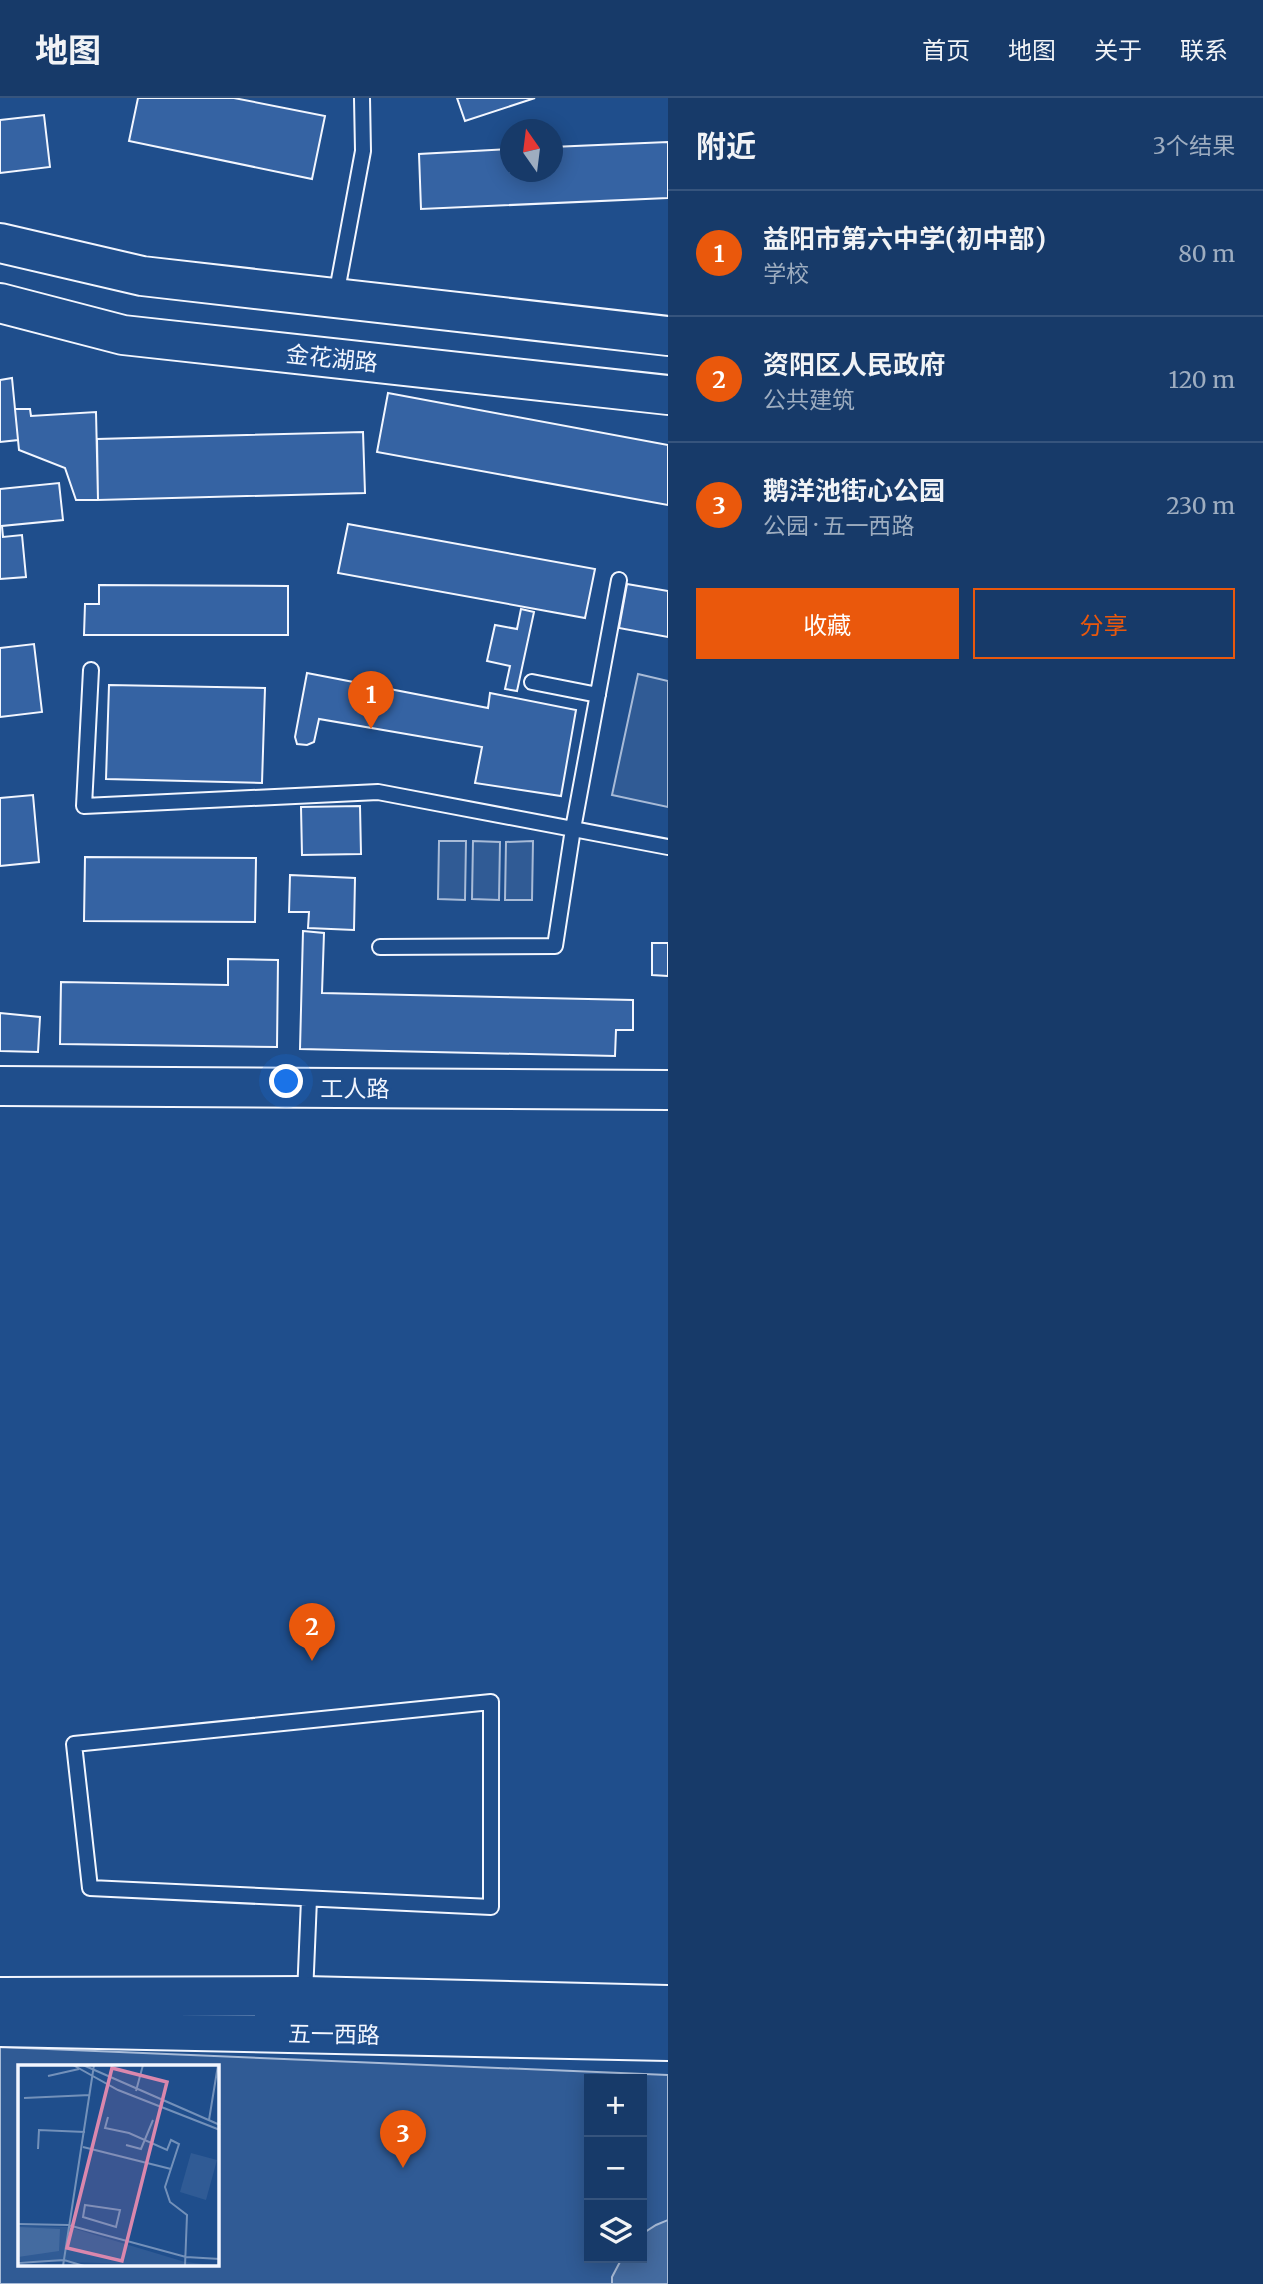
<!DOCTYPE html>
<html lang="zh">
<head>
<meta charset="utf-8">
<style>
  body { margin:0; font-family:Merriweather,"Noto Sans SC",serif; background:#244571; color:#f1f3f6 }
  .controls { position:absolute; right:21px; bottom:21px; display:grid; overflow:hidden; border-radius:0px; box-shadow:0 4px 18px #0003 }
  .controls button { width:63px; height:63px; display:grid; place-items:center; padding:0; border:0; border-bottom:2px solid #36547d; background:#173a69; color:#f1f3f6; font:35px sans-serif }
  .compass { position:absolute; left:500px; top:21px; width:63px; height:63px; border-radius:50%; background:#173a69; box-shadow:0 4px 18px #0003; rotate:346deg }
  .you { position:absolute; left:287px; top:984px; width:24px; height:24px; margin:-18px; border:5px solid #fff; border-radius:50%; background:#1a73e8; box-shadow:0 0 0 10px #1a73e833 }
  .badge { display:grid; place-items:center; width:46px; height:46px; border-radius:50%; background:#ea580c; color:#fff; font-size:23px; font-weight:700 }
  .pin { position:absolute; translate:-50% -58px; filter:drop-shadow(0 2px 4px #0008) }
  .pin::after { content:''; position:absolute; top:37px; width:24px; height:21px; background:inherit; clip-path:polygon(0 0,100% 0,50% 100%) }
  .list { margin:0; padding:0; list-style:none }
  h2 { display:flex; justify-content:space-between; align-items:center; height:91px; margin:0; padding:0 28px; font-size:30px }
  h2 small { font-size:23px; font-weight:400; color:#9eadc0 }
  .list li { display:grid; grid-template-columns:46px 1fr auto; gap:21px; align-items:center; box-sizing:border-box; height:126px; padding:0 28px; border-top:2px solid #36547d }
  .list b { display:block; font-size:26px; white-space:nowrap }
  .list p { margin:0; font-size:23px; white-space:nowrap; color:#9eadc0 }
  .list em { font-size:23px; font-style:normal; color:#9eadc0 }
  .actions { display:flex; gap:14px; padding:21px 28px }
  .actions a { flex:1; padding:16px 0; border:2px solid #ea580c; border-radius:0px; text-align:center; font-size:24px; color:#ea580c }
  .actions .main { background:#ea580c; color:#fff }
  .icon { flex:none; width:38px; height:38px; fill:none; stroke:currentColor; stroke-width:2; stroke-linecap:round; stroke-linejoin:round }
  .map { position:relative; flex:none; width:668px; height:2186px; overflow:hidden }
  header { display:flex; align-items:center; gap:42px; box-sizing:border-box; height:98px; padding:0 35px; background:#173a69; border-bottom:2px solid #36547d }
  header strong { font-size:33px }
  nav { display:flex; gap:38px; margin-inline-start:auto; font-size:24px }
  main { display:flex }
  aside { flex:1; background:#173a69 }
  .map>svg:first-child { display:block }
  .built { fill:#305b95; stroke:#a8bbd7; stroke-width:2; fill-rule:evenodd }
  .water { fill:#446ba0; stroke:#a8bbd7; stroke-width:2 }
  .building { fill:#3563a3; stroke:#f2f6ff; stroke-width:2 }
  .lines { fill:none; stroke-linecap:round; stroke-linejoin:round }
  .lane-casing { stroke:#f2f6ff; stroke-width:18 }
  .secondary-casing { stroke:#f2f6ff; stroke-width:42 }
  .lane { stroke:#1f4e8c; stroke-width:14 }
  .secondary { stroke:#1f4e8c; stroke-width:38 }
  .labels { text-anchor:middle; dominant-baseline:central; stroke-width:5; stroke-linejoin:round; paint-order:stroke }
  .street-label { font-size:23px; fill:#f2f6ff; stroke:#1f4e8c }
  .inset-road { fill:none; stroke:#7391ba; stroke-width:2 }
  .view { fill:#da87ad; fill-opacity:0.15; stroke:#da87ad; stroke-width:3.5 }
  .inset-edge { fill:none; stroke:#f2f6ff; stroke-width:3.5 }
</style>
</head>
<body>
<header>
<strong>地图</strong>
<nav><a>首页</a><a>地图</a><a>关于</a><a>联系</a></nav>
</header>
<main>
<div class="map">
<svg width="668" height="2186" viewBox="0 0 668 2186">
  <rect width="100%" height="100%" fill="#1f4e8c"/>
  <path class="built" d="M638 576 668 583V709L612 697Z
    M439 743H466L465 802 438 801Z
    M473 743 500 744 499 802 472 801Z
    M533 743 532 802H505L506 744Z
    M0 1949 668 1977V2186H0ZM19 1969H217V2167H19ZM589 1981H642V2160H589Z"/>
  <path class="water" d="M668 2122V2186H612V2179L622 2160H642V2136L656 2127Z"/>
  <path class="building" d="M138 0H234L325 18 312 81 129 43Z
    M457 0H535L465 23Z
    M44 17 50 69 0 75V22Z
    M668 44V100L421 111 419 56 510 51V74H552V49Z
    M12 280 18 342 0 344V282Z
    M388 295 668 347V407L377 354Z
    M15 311H30L31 318 96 314 98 402H76L65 370 19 352Z
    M363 334 365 395 98 402 97 341Z
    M59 385 63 422 2 428 3 439 22 437 26 479 0 481V391Z
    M348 426 595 471 585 520 338 475Z
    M627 486 668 493V539L619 530Z
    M99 487 288 488V537H84L85 506H99Z
    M521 511 534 514 517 593 505 591 510 568 487 563 495 527 517 531Z
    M34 546 42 614 0 619V550Z
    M307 575 488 610 490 595 576 612 561 698 475 685 482 649 319 621 314 644 307 647 297 646 295 639Z
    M109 587 265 590 262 685 106 681Z
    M33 697 39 764 0 768V700Z
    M360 708 361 756 302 757 301 709Z
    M85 759 256 760 255 824 84 823Z
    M290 777 355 780 354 832 308 830 309 814H289Z
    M303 833 324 835 322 895 633 902V932H616L615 958 300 951Z
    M652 845H668V878L652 877Z
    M228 861 278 862 277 949 60 946 61 884 228 887Z
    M0 915 40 919 38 954 0 953Z"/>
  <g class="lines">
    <defs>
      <path id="lane" d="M336 198 363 53 362 0
        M91 572 84 708 378 694 668 749
        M532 584 598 597
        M380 849 555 848 573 731 619 482
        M491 1604V1809L90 1790 74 1646Z
        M305 1897 309 1801"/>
      <path id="secondary" d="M0 145 142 178 668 238
        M0 205 123 237 668 297
        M0 988 668 992
        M0 1899 305 1898 668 1907
        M0 1929 668 1943"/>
    </defs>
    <use href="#lane" class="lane-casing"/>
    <use href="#secondary" class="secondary-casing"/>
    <use href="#lane" class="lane"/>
    <use href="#secondary" class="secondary"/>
  </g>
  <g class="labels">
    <g class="street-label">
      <text transform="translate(332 260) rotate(6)">金花湖路</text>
      <text x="355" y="990">工人路</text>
      <text transform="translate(334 1936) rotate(1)">五一西路</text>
    </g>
  </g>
  <g transform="translate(18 1967)">
    <rect width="201" height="201" fill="#1f4e8c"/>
    <path d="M173 88 199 95 188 135 162 127ZM0 161 51 162 167 197 202 201 0 196Z" fill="#305b95"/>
    <path d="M0 162 42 164 41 186 0 192Z" fill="#446ba0"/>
    <path class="inset-road" d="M55 0 100 25 202 65M65 0 202 60M30 11 61 4M118 26 125 0M6 33 72 30M90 52 87 63 111 68 149 85 153 75 161 79 147 122 152 137 169 150 167 201M191 55 200 0M108 80 123 84 135 55M65 82 153 104M20 84 21 65 67 67M67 140 102 145 98 162 65 152ZM0 159 50 160 168 192 202 194M0 198 46 195 66 201M45 201 76 0"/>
    <path class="view" d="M94 3 149 17 104 196 49 183Z"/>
    <rect width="201" height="201" class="inset-edge"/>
  </g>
</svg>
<div class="controls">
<button>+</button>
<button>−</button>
<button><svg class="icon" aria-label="layers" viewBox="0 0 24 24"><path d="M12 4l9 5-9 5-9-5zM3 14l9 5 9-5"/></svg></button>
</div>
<svg class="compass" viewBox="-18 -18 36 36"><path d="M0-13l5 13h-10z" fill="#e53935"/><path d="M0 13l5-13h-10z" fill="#9eadc0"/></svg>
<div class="you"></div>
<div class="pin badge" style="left:371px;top:631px">1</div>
<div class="pin badge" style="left:312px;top:1563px">2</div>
<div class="pin badge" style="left:403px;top:2070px">3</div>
</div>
<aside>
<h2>附近<small>3个结果</small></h2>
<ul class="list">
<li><span class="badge">1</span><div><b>益阳市第六中学(初中部)</b><p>学校</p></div><em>80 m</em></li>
<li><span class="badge">2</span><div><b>资阳区人民政府</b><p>公共建筑</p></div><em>120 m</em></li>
<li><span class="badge">3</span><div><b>鹅洋池街心公园</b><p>公园 · 五一西路</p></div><em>230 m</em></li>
</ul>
<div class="actions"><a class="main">收藏</a><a>分享</a></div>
</aside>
</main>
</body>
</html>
